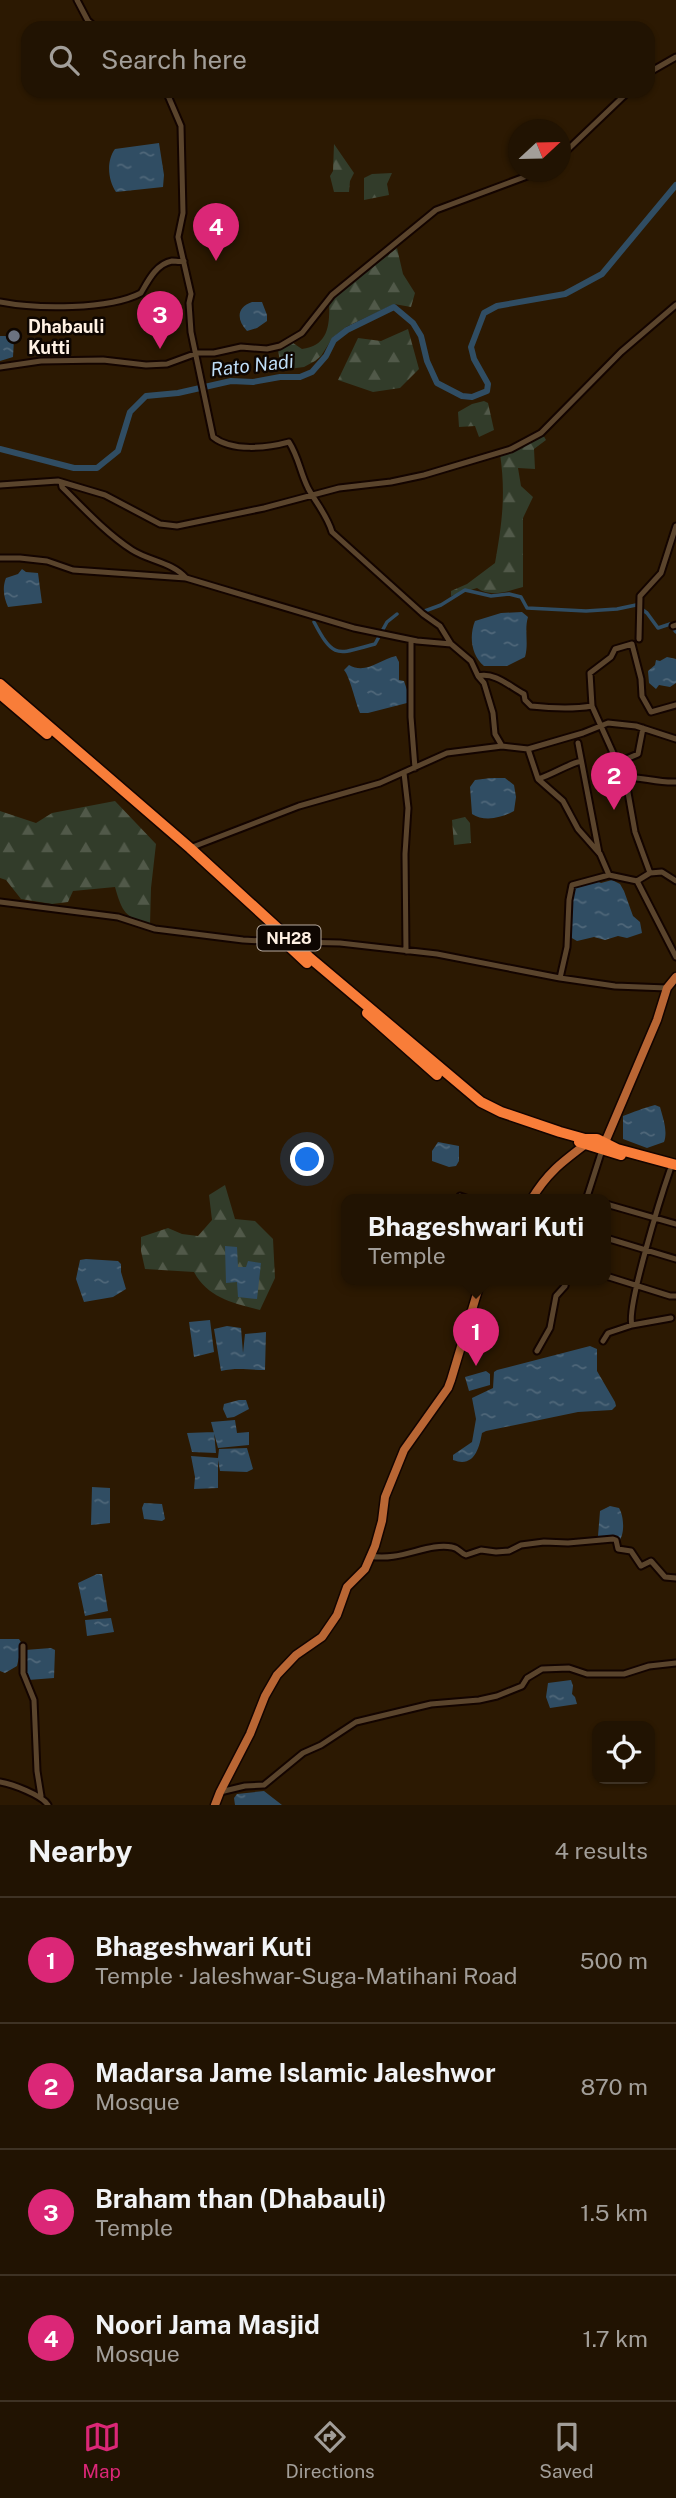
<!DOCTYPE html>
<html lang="en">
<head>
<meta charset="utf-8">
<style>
  body { margin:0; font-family:"Public Sans",sans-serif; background:#291c0c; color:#f1f3f6 }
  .controls { position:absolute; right:21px; bottom:21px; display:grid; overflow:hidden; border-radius:14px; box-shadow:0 2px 5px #0004 }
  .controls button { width:63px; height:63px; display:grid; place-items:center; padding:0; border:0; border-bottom:2px solid #3e3224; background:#211302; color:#f1f3f6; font:35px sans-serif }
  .compass { position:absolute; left:508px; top:119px; width:63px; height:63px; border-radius:50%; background:#211302; box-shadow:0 2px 5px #0004; rotate:68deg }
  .you { position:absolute; left:308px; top:1160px; width:24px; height:24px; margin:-18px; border:5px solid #fff; border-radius:50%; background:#1a73e8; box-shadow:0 0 0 10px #1a73e833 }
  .badge { display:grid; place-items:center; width:46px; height:46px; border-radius:50%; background:#db2777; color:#fff; font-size:23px; font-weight:700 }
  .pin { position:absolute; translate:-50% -58px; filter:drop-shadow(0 2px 4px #0008) }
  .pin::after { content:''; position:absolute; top:37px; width:24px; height:21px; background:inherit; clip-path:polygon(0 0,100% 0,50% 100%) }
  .popup { position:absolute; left:341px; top:1194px; width:270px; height:91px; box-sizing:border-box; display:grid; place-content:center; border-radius:14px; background:#211302; filter:drop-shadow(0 2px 5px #0005); font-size:23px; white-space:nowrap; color:#a29e99 }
  .popup b { font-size:26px; color:#f1f3f6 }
  .popup::after { content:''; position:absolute; left:50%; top:100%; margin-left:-14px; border:14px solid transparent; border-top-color:#211302 }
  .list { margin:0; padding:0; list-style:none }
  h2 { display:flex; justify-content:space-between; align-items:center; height:91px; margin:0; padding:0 28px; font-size:30px }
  h2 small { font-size:23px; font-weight:400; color:#a29e99 }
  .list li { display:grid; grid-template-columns:46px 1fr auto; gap:21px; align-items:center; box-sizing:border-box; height:126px; padding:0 28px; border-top:2px solid #3e3224 }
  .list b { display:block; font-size:26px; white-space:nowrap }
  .list p { margin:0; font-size:23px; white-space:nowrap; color:#a29e99 }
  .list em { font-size:23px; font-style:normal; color:#a29e99 }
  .icon { flex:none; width:38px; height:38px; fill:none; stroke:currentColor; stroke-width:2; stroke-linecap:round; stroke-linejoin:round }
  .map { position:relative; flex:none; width:676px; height:1805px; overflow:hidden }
  .search { position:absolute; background:#211302; box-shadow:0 2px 5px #0004; left:21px; right:21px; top:21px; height:77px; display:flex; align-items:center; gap:18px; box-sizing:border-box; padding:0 24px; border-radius:21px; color:#a29e99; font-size:26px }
  .sheet { height:595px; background:#211302 }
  nav { display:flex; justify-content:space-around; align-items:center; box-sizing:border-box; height:98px; border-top:2px solid #3e3224; background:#211302; font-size:19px; color:#a29e99 }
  nav a { display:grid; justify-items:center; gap:4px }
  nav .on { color:#db2777 }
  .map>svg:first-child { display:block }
  .forest { fill:url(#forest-firs) }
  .water { fill:url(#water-ripples) }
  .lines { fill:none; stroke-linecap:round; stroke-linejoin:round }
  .canal { stroke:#304d63; stroke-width:3.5 }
  .river { stroke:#304d63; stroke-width:6 }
  .minor-casing { stroke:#130400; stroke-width:9 }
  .major-casing { stroke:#130400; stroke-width:11 }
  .highway-casing { stroke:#130400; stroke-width:13 }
  .minor { stroke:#5a442c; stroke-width:5 }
  .major { stroke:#b96634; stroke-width:8 }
  .highway { stroke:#f87d39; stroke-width:10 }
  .worship-dot { fill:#6b7280; stroke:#0e0601; stroke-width:2.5 }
  .labels { text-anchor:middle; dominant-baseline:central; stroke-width:5; stroke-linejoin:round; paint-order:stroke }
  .shield { fill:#0e0601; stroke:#b7aa9f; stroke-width:2 }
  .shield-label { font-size:16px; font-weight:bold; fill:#fff1e3 }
  .poi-label { font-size:18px; font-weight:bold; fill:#fff1e3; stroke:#0e0601; text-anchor:start }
  .water-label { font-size:19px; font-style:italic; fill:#bfdef8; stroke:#0e0601 }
</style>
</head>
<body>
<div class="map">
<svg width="676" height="1805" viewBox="0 0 676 1805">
  <defs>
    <pattern id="forest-firs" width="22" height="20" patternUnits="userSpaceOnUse" patternTransform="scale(1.75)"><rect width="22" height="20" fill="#323c2a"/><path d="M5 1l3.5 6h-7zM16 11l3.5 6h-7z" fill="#515949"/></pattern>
    <pattern id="water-ripples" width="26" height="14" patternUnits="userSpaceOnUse" patternTransform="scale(1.75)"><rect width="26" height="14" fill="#304d63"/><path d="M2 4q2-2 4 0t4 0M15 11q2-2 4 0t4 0" fill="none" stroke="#4f6779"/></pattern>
  </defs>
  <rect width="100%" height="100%" fill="#2c1902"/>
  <path class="forest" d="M334 144 354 173 350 181 349 192H334L330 176 333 171Z
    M392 173 387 184 389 195 364 200V178L372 174Z
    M397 248 403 274 415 293 411 307 394 304 346 327 333 337 321 356 315 361 304 367 281 370 278 349 293 343 302 349C329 346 330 324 329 301Z
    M408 329 419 369 400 388 373 392 338 380 358 338 381 341Z
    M484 401 488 403 494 430 479 437 475 426 459 427 458 412 472 404Z
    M542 433 546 440 534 449 535 469 518 468 521 486 533 497 523 518V587C508 591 491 598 477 588L451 596V591L467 584 495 563C502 524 506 494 500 454Z
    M115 801 156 844 151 888 150 925C125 917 122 912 115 887L73 891 68 902 52 904 21 899 6 880 0 878V811L36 823 52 813Z
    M465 817 470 823 471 843 454 845 452 820Z
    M225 1185 235 1219 255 1221 273 1239 275 1278 260 1310C233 1303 208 1298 194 1272L145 1269 141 1251V1237L168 1228 182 1234 198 1236 212 1220 209 1195Z"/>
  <path class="water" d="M159 143 164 175 163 187 116 192C108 180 106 161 115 149Z
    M252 302H262L267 315V321L257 328 247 331C236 319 237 307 252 302Z
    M0 336H9L14 339 13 357 0 361Z
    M22 569 26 572 38 573 42 603 8 607C4 598 2 588 6 578L18 574Z
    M522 612 528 617C524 630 529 643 525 657L507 666H484C471 655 469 636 475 621L501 613Z
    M396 656 399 662V680L404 681 410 699 407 703 368 713H360C355 701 350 677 344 670L349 665C366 675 380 659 396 656Z
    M667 657 676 659V683L670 687 659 685 656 689 649 683 648 671 655 665 656 660 660 661Z
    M491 778H505L514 785 516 797 514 811C502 818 484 822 472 814L470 787 475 780Z
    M612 880 620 884 624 891 633 916 640 922 642 933 627 938 618 936 605 940 594 937 577 941 570 937 571 901 573 888 596 881 601 883Z
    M655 1105 660 1107C663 1118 668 1131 664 1142L647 1148 623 1139V1116C634 1112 643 1108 655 1105Z
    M438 1142 459 1146V1161L456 1166 449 1167 432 1161V1151Z
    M225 1246 237 1247 238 1267H246L248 1261 261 1263 257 1299 238 1297 237 1282 226 1283Z
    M86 1259 118 1261 121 1264V1272L126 1289 113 1297 84 1302 76 1279 80 1260Z
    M210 1320 214 1352 194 1357 189 1322Z
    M227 1326 241 1328 243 1353 245 1334 266 1332 265 1370C248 1370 238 1367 221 1371L214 1329Z
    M590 1346 597 1349V1371L615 1402 616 1406 612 1410 578 1412 486 1431 482 1433C479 1449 474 1468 453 1460V1455L472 1442 476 1419 472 1398 493 1388 494 1372 497 1370Z
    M486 1371 490 1374V1385L469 1391 465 1377Z
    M239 1400H246L249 1409 234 1417 227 1418 223 1409 224 1404Z
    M235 1420 237 1433 249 1432V1445L218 1448 211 1422Z
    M214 1432 216 1453 192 1452 187 1433Z
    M247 1448 253 1469 247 1472 220 1471 218 1460V1488L194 1489 195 1477 191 1456 218 1458 219 1449Z
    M92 1487 110 1488V1523L91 1525Z
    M144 1503 162 1504 165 1519 162 1521 144 1519 142 1508Z
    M610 1506 619 1508C624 1516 625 1534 619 1541L616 1537 600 1538 598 1536 600 1511Z
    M97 1574H102L108 1611 85 1616 78 1583Z
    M111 1618 114 1632 87 1636 85 1620Z
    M0 1639H19L22 1644 17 1666 5 1673 0 1671Z
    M51 1648 55 1650 54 1678 28 1680 25 1677V1650Z
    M571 1680 573 1686 572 1694 575 1697 577 1704 550 1708 546 1697 548 1683Z
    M264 1791 282 1805H235L234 1798 237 1794Z"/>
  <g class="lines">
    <path class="canal" d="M422 612 441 605 465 590 491 596 509 594 521 597 527 608 586 611 617 609 636 605 647 613 658 628 670 624 676 632
      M314 622C334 660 337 654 375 644L387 622 397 614"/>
    <path class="river" d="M0 449 74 468H97L118 451 130 412 146 396 178 393 231 381 253 382 280 377H300L312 372 326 356 334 340 347 330 394 307 413 323 421 336 427 361 437 383 462 396 472 397 487 391 488 384 474 359 471 347 484 313 497 306 565 294 602 274 676 185"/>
    <defs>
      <path id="minor" d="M77 0 88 21 96 28
        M648 73 676 57
        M166 91 181 126 183 213 178 237 191 294 189 303 191 332 213 437C232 452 267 448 289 442 299 458 300 472 308 488 316 503 327 515 332 532L423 614 440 626 451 644
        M560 157 629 91
        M0 302C36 309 109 310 141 293 148 281 156 264 172 261 176 261 180 262 184 261
        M0 367 41 361 103 360 146 365 167 364 197 353H214L241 347 267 349 280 346 302 333 332 295 436 210 538 172
        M61 482 62 487C84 509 106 533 132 550 149 561 172 562 186 578
        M0 485 58 481 105 495 160 524 177 526 264 508 339 488 391 482 424 475 511 449 541 433 621 352 676 305
        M0 558H20L47 561 73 570 186 578 354 628 417 641 451 644 471 661 478 676 484 683 493 713 495 734 502 746
        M673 626 676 625
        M639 639 640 596 661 573 676 526
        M411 640V717L415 768
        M478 676C495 672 509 686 524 694L525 700 531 706C550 708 574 709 592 706L618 764 620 777 627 787 635 832 650 873 662 872 676 881
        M592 706 590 673 611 657 615 649 632 644 641 679 642 696 651 712 676 705
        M578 743 599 853
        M528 749 538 779 563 801 578 829 600 854 609 875 637 881 650 873
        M617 763 638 754 643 728
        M404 773 408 808 405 854 406 951
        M620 777C639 776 657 783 676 782
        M538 779C554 774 566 765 581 761
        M190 848 299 806 380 783 447 753 502 746 528 749 583 733 608 723 636 726 676 739
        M637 881 676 957
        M0 902 118 917 155 929 243 940 262 941 279 937
        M296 942 340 943 437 954 560 978 615 986 667 988
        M560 978 567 947 569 900 572 885 609 875
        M670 1170C662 1193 626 1308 632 1325L671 1318
        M460 1196 472 1200
        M586 1200 602 1150
        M606 1204 676 1224
        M606 1238 676 1259
        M606 1276 670 1296H676
        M603 1341 608 1333 632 1325
        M537 1351 550 1328 556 1296 565 1286 566 1280
        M370 1556C400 1562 428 1542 452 1547 459 1548 460 1553 466 1555L481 1550 496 1552 509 1551 521 1545 544 1542 568 1543 613 1539 616 1540 618 1549 631 1551 641 1566 651 1561 665 1577 676 1578
        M23 1646V1673L34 1700 37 1771 41 1796
        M0 1782C12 1784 42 1795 48 1805
        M220 1792 245 1786 264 1785 303 1753 321 1745 356 1722 431 1704 479 1700 497 1696 522 1686 527 1678 542 1669 569 1668 587 1674H624L649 1666 676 1663"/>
      <path id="major" d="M603 1147 657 1020 667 988 676 977
        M531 1200C547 1173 562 1162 586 1144
        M215 1805 220 1792 250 1734 265 1696 277 1675 296 1655 322 1637 337 1615 347 1587 365 1569 375 1546 382 1521 385 1497 404 1450 448 1388 451 1380 481 1280"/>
      <path id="highway" d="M0 684 190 848 309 957 481 1102 501 1112 560 1132 585 1139H597L617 1149 676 1165
        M0 694 47 734
        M275 933 307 963
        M367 1013 437 1075
        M579 1142 621 1155"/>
    </defs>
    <use href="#minor" class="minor-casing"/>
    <use href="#major" class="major-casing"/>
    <use href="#highway" class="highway-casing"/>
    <use href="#minor" class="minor"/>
    <use href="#major" class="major"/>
    <use href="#highway" class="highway"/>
  </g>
  <circle class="worship-dot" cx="14" cy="336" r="7"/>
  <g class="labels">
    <rect class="shield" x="257.5" y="925.5" width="63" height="25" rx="5"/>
    <g class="shield-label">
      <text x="289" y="938">NH28</text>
    </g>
    <g class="poi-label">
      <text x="28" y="326">Dhabauli<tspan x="28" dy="21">Kutti</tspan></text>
    </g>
    <g class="water-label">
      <text transform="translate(252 365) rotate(-6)">Rato Nadi</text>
    </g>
  </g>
</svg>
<div class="controls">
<button><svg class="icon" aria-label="locate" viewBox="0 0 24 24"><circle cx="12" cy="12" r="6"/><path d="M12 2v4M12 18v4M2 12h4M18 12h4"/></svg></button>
</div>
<svg class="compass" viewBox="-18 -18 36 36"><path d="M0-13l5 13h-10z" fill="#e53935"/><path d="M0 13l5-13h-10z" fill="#a29e99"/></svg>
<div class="you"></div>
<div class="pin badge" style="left:476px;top:1366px">1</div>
<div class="popup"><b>Bhageshwari Kuti</b>Temple</div>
<div class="pin badge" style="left:614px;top:810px">2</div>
<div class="pin badge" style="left:160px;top:349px">3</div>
<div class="pin badge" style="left:216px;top:261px">4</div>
<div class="search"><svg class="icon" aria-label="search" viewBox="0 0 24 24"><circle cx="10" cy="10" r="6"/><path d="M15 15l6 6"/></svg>Search here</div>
</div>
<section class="sheet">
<h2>Nearby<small>4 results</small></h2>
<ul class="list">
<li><span class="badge">1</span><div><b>Bhageshwari Kuti</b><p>Temple · Jaleshwar-Suga-Matihani Road</p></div><em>500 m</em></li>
<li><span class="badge">2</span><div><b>Madarsa Jame Islamic Jaleshwor</b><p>Mosque</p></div><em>870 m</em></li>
<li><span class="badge">3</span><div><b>Braham than (Dhabauli)</b><p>Temple</p></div><em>1.5 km</em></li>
<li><span class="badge">4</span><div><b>Noori Jama Masjid</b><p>Mosque</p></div><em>1.7 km</em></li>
</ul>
</section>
<nav>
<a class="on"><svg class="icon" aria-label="map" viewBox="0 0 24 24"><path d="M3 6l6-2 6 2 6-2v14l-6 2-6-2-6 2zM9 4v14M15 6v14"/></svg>Map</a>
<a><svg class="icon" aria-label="directions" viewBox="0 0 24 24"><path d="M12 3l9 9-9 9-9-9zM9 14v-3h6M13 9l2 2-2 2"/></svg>Directions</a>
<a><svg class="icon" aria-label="saved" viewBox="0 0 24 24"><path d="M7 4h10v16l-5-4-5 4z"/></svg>Saved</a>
</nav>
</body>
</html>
